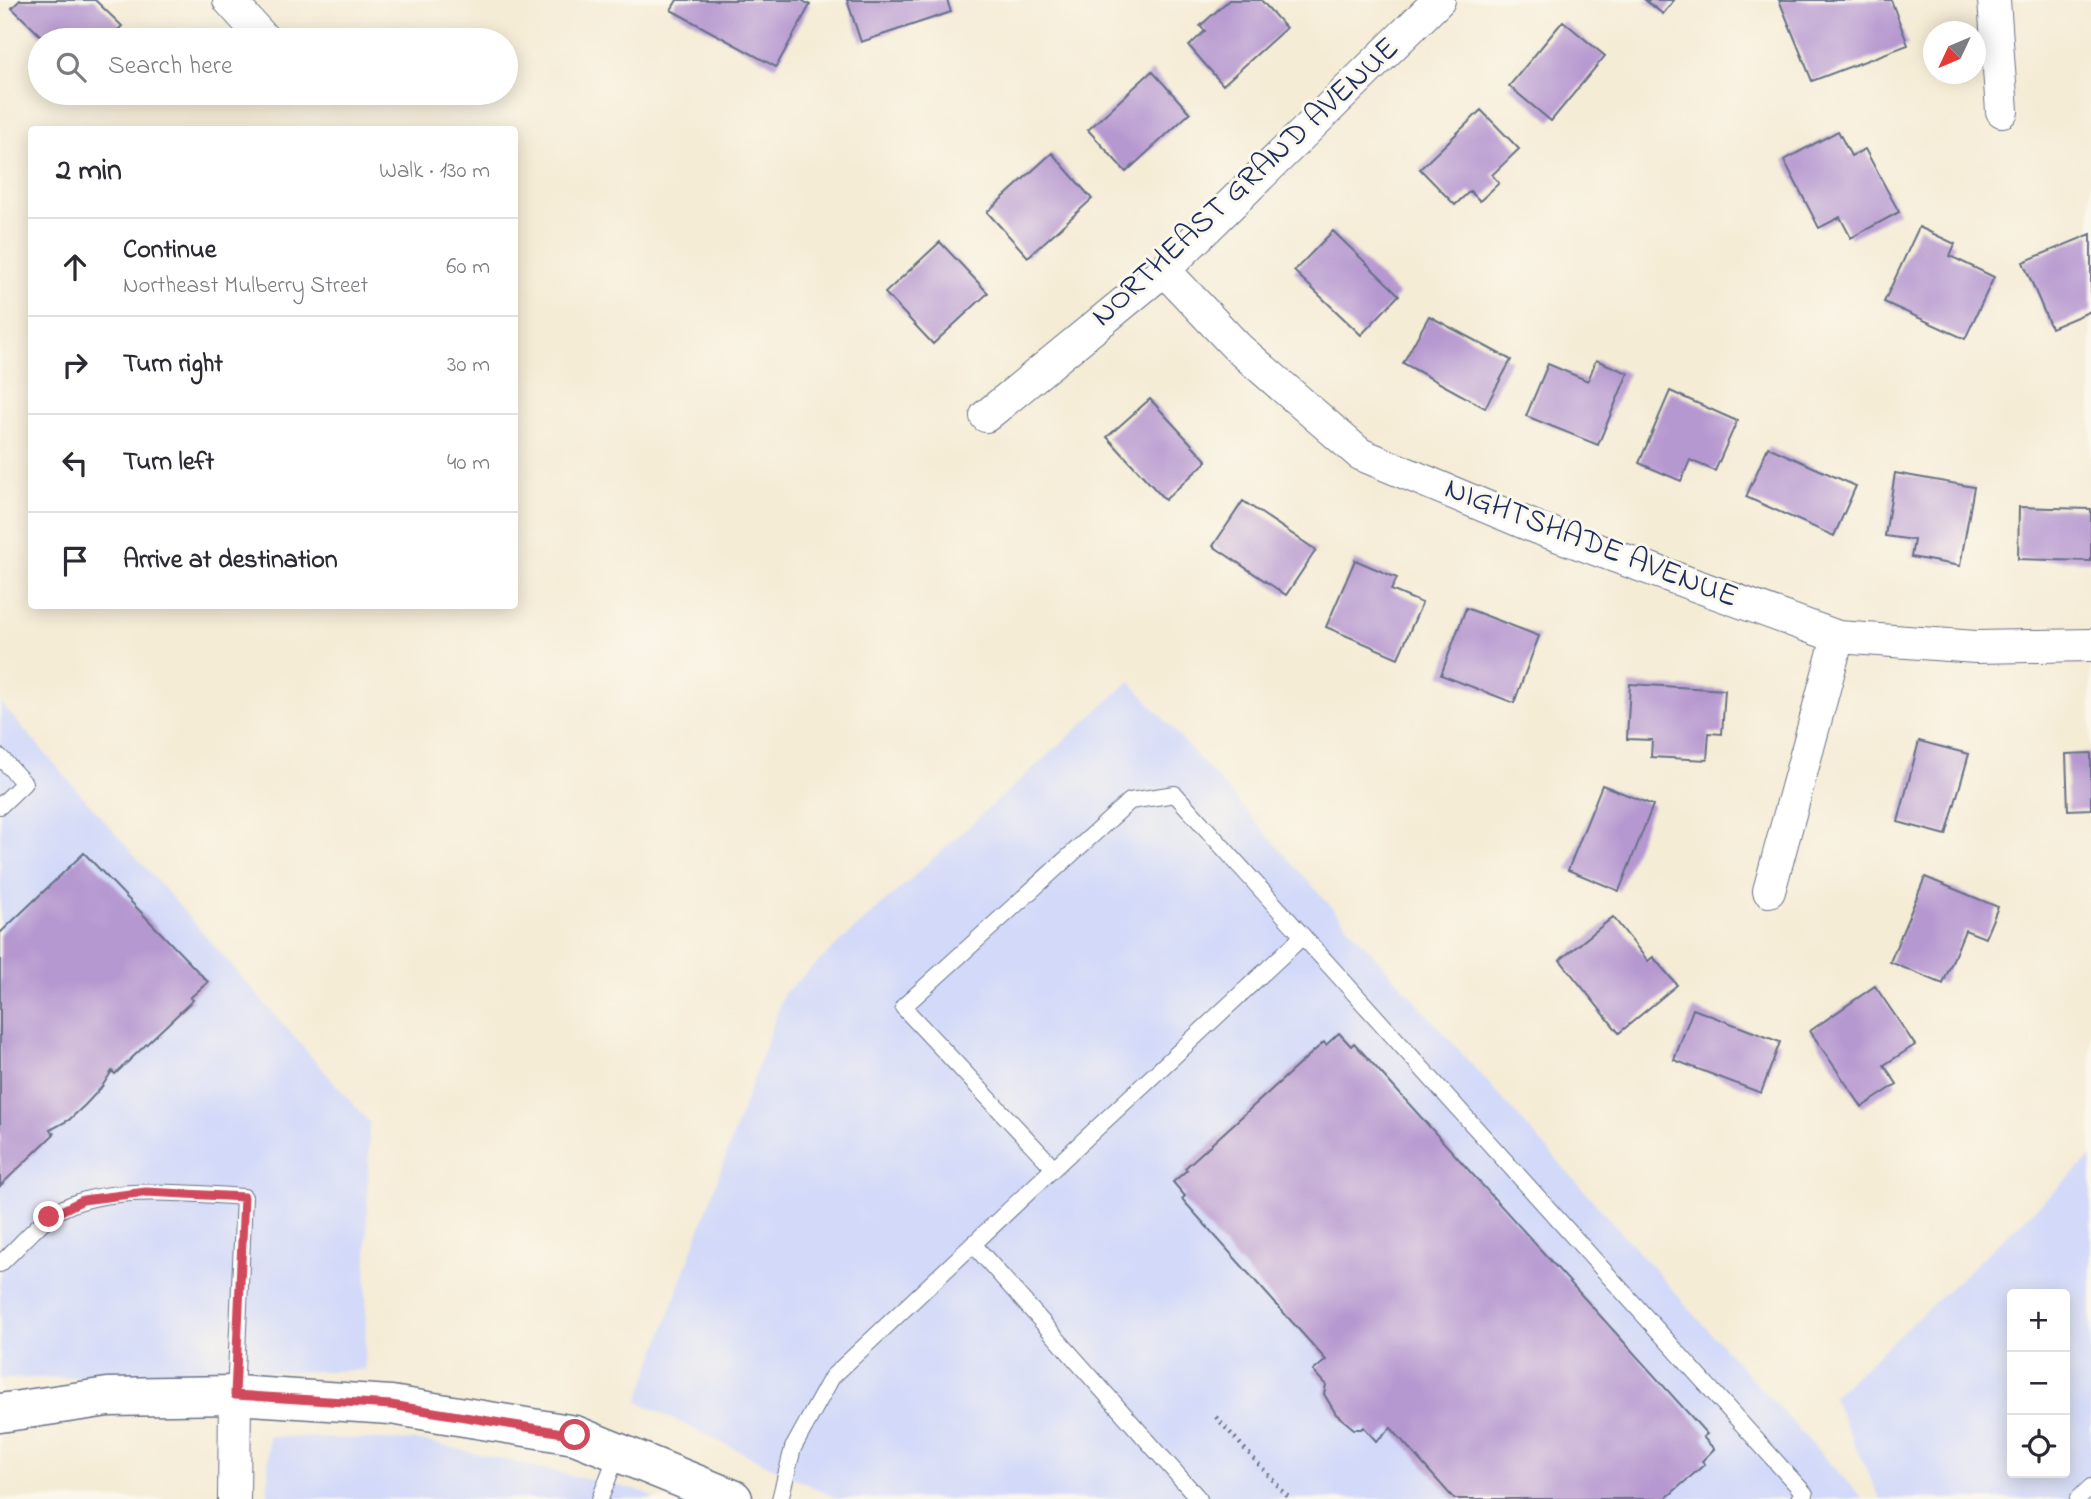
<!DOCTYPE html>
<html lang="en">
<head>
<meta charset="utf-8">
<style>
  body { margin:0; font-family:"Indie Flower",sans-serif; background:#f2f2f3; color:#2b2b33 }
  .controls { position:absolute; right:21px; bottom:21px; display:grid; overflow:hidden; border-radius:7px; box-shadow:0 4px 18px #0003 }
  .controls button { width:63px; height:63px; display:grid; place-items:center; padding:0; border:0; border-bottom:2px solid #e1e1e2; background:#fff; color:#2b2b33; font:35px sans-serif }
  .compass { position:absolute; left:1923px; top:21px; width:63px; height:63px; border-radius:50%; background:#fff; box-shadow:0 4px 18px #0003; rotate:226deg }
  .stop { position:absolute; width:21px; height:21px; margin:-16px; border:5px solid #d1495b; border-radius:50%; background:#fff }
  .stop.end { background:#d1495b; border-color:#fff; box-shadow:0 2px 7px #0008 }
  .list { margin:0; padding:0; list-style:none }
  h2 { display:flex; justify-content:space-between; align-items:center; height:91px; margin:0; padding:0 28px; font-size:30px }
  h2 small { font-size:23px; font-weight:400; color:#7c7c81 }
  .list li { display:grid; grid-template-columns:46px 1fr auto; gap:21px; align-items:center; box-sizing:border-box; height:98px; padding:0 28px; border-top:2px solid #e1e1e2 }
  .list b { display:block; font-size:26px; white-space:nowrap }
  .list p { margin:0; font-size:23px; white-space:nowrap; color:#7c7c81 }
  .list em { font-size:23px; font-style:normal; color:#7c7c81 }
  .icon { flex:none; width:38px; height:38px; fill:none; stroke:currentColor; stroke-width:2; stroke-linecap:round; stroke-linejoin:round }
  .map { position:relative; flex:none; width:2091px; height:1499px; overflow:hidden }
  .search { position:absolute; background:#fff; box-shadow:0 4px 18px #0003; left:28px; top:28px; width:490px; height:77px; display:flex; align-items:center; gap:18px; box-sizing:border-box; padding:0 24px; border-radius:38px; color:#7c7c81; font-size:26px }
  .panel { position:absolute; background:#fff; box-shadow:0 4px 18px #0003; left:28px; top:126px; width:490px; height:483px; border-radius:7px }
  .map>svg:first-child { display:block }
  .built { fill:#d2d9f9; fill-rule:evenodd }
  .building { fill:#b698d0 }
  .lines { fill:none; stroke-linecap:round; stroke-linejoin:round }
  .lane-casing { stroke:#677188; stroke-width:18 }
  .street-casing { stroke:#677188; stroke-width:34 }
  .secondary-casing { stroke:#677188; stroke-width:41 }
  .path { stroke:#677188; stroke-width:4.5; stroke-dasharray:2 5; stroke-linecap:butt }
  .lane { stroke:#fff; stroke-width:16 }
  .street { stroke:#fff; stroke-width:32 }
  .secondary { stroke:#fff; stroke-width:38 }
  .route { stroke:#d1495b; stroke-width:9 }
  .labels { text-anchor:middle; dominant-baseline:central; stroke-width:6; stroke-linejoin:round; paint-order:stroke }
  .street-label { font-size:32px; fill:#1b2f5e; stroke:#fbf7ec }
</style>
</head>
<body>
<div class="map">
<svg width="2091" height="1499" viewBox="0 0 2091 1499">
  <rect width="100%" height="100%" fill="#fbf7ec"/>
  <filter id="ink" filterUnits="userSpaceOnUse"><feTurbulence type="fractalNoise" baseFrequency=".0143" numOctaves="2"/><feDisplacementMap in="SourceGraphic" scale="14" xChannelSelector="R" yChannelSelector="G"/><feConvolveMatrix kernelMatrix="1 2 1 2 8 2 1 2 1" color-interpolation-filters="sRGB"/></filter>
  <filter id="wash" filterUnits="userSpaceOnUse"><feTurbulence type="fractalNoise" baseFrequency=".00686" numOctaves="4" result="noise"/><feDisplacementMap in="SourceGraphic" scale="28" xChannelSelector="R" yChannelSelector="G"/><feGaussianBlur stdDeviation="1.57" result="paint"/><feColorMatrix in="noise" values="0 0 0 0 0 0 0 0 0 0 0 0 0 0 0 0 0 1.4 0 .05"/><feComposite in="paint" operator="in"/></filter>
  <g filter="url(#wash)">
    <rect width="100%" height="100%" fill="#f5ecd6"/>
    <path class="built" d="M1130 681 1752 1379 1863 1499H838L638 1402 784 993Z
      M0 702 369 1122 365 1370 0 1379Z
      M2091 1157V1499H1880L1832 1397ZM2012 1294H2065V1473H2012Z
      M268 1436 422 1441 644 1492 655 1499H268Z"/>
    <g id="blocks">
      <path class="building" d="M20 0H95L122 26 108 40H45L12 8Z
        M677 0H801L810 5 776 67 671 10Z
        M847 0H947L951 12 861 42Z
        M1229 0H1261L1286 28 1223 85 1189 46 1205 31 1200 26Z
        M1645 0H1674L1663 14Z
        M1779 0H1891L1908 45 1812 81Z
        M1563 21 1605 56 1551 121 1509 86Z
        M1152 71 1190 113 1126 172 1088 130Z
        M1481 110 1519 149 1492 175 1499 183 1480 201 1470 191 1455 205 1420 169Z
        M1838 131 1851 156 1865 149 1899 212 1851 238 1840 217 1819 228 1784 160Z
        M1052 153 1092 199 1028 257 987 212Z
        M1919 227 1955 244 1950 256 1994 277 1965 339 1884 302Z
        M1333 231 1399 295 1361 335 1294 271Z
        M2091 234V311L2051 328 2023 262Z
        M940 242 988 293 933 344 885 293Z
        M1429 316 1511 360 1485 408 1403 363Z
        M1596 360 1628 373 1598 445 1526 416 1548 364 1588 381Z
        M1670 391 1737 421 1715 471 1690 460 1681 481 1639 463Z
        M1150 399 1207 461 1165 500 1107 437Z
        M1768 447 1856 486 1834 536 1746 497Z
        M1895 473 1974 487 1960 566 1911 557 1914 540 1885 536Z
        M1243 501 1316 550 1286 595 1213 546Z
        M2019 507 2091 509V561L2018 559Z
        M1355 560 1397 578 1391 590 1422 603 1398 658 1326 627Z
        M1466 608 1539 636 1514 703 1441 675Z
        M1630 684 1725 690 1722 734 1709 733 1707 760 1651 757 1652 740 1627 739Z
        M1919 741 1969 754 1946 835 1898 822Z
        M2091 753V809L2068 810 2066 754Z
        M1602 785 1653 805 1619 891 1568 870Z
        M84 853 208 982 190 998 193 1000 115 1074 112 1071 101 1088 85 1105 69 1120 50 1130 54 1134 0 1186V933Z
        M1925 877 1998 907 1985 938 1965 930 1943 984 1890 962Z
        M1613 917 1648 961 1653 957 1677 985 1619 1033 1560 960Z
        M1875 986 1915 1045 1884 1065 1897 1084 1862 1107 1810 1031Z
        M1693 1009 1780 1042 1761 1093 1674 1060Z
        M1339 1033 1351 1046 1354 1043 1707 1434 1703 1437 1714 1449 1702 1461 1705 1464 1665 1499H1454L1391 1428 1376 1441 1364 1427 1361 1429H1354L1336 1414 1324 1394 1326 1385 1313 1371 1326 1360 1182 1199 1185 1196 1173 1182 1187 1170 1185 1168 1324 1042 1326 1045Z"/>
    </g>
  </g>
  <g filter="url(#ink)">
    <use href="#blocks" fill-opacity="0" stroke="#677188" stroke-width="2"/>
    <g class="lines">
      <defs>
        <path id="lane" d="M0 757 24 783 0 806
          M1054 1168 1303 936
          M973 1244 1199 1499
          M0 1264C16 1249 31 1232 47 1218 95 1181 187 1194 244 1197L235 1395
          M600 1499 618 1452
          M780 1499 793 1448 832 1377 1054 1168 903 1007 1130 801 1175 794 1805 1494 1799 1499
          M2078 1499 2091 1487"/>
        <path id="street" d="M229 0 265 40
          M1994 0 2002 111
          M1164 270 1237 347 1360 454 1537 528 1838 637 1976 647 2091 645
          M986 416 1164 270 1439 0
          M1769 891 1838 637
          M234 1499 235 1395"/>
        <path id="secondary" d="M0 1413 108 1397 235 1395 391 1405 575 1435 733 1499"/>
      </defs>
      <use href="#lane" class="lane-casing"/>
      <use href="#street" class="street-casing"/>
      <use href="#secondary" class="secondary-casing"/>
      <path class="path" d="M1216 1417 1290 1499"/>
      <use href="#lane" class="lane"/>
      <use href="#street" class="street"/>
      <use href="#secondary" class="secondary"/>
    </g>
  </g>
  <g class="lines" filter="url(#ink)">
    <path class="route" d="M49 1217 83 1200 146 1192 244 1197 235 1395 391 1405 575 1435"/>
  </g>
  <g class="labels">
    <g class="street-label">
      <text transform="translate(1246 183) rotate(-43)">NORTHEAST GRAND AVENUE</text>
      <text transform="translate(1591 544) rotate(21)">NIGHTSHADE AVENUE</text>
    </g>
  </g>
</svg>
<div class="controls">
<button>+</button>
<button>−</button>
<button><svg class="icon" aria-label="locate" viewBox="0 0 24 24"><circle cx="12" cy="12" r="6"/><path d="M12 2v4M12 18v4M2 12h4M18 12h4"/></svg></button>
</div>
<svg class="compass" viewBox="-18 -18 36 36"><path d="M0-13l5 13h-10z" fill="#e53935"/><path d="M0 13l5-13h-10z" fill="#7c7c81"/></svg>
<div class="stop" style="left:575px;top:1435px"></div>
<div class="stop end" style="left:49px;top:1217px"></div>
<div class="search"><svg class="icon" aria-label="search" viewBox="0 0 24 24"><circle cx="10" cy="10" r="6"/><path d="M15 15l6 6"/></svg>Search here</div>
<section class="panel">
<h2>2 min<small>Walk · 130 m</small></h2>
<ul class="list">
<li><svg class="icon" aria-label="ahead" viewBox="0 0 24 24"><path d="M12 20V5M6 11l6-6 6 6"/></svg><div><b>Continue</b><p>Northeast Mulberry Street</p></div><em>60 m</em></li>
<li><svg class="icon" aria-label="right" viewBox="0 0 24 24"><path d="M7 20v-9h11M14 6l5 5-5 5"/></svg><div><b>Turn right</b></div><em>30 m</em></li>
<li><svg class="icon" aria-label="left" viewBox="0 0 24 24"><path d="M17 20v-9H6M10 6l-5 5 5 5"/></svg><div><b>Turn left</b></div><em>40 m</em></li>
<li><svg class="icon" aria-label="arrive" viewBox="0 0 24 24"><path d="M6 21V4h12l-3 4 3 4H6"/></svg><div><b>Arrive at destination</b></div></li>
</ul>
</section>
</div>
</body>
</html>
